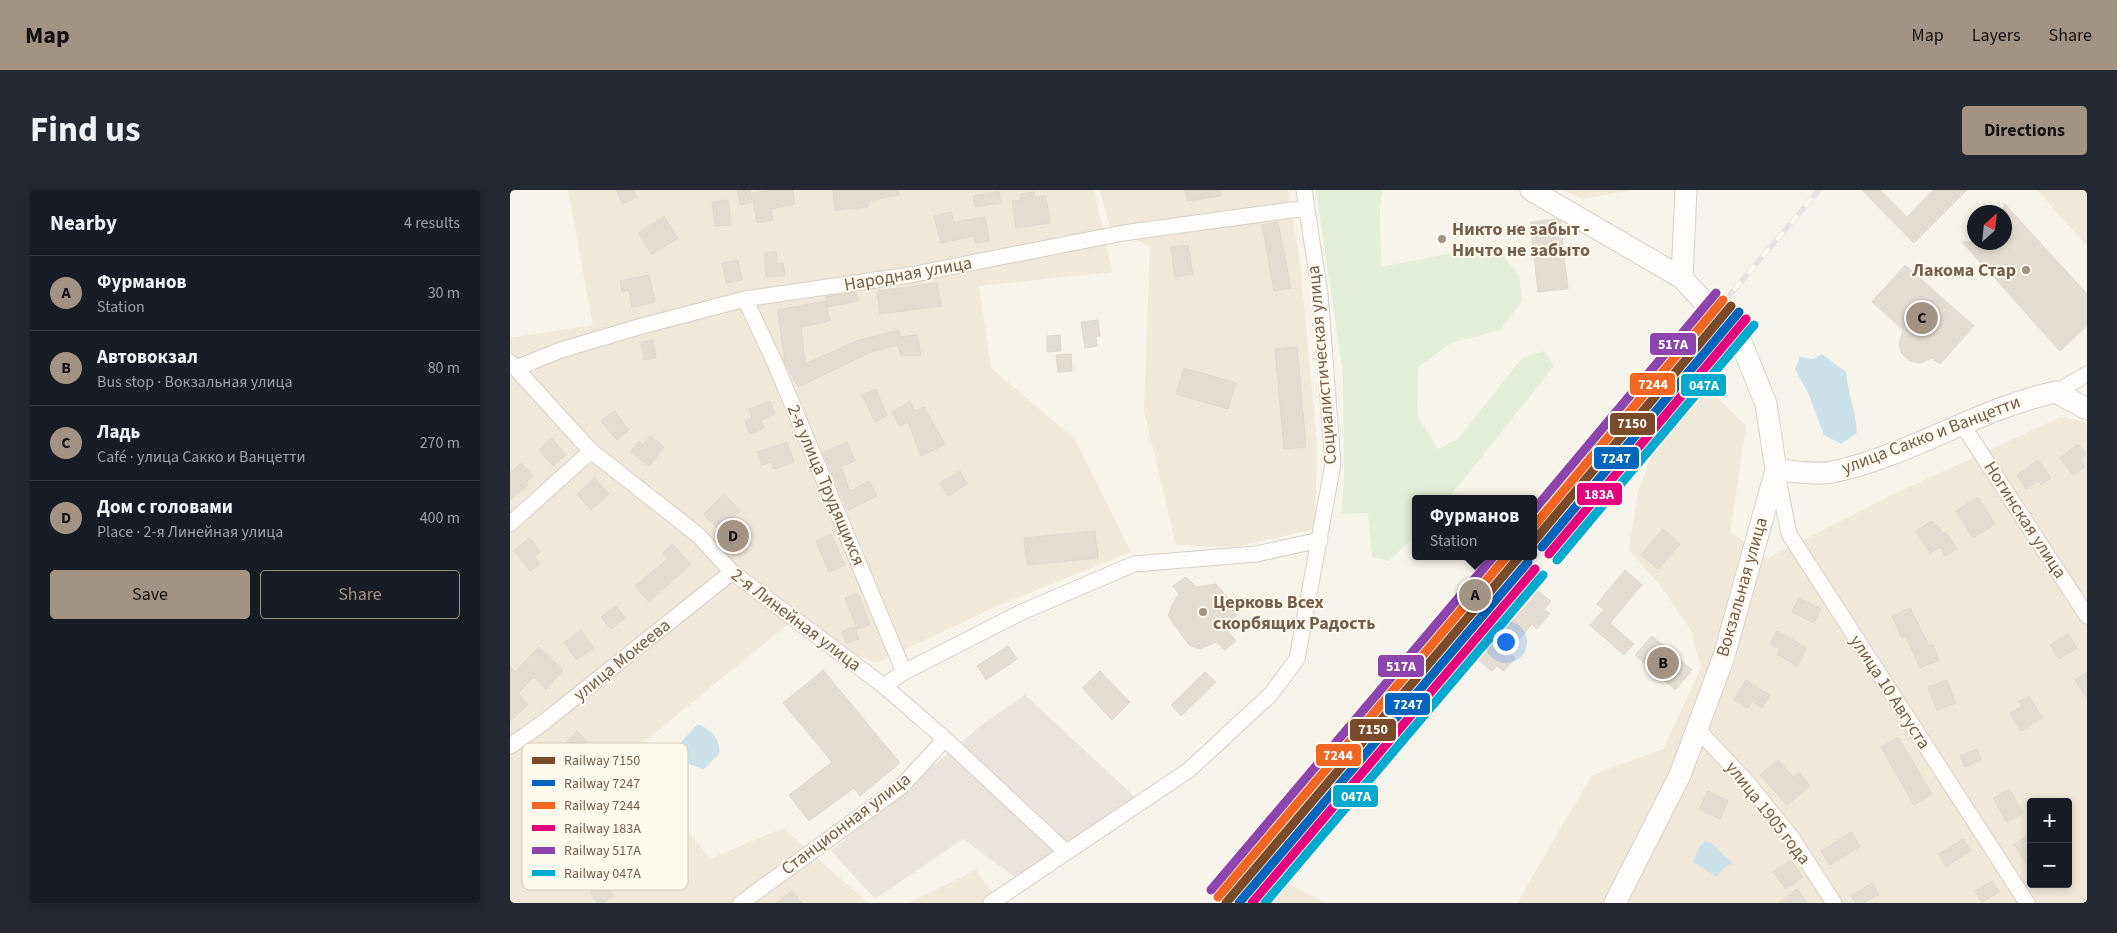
<!DOCTYPE html>
<html lang="en">
<head>
<meta charset="utf-8">
<style>
  body { margin:0; font-family:"Source Sans 3",sans-serif; background:#242831; color:#f1f3f6 }
  .controls { position:absolute; right:15px; bottom:15px; display:grid; overflow:hidden; border-radius:5px; box-shadow:0 2px 8px #0003 }
  .controls button { width:45px; height:45px; display:grid; place-items:center; padding:0; border:0; border-bottom:1px solid #363941; background:#171b24; color:#f1f3f6; font:25px sans-serif }
  .compass { position:absolute; left:1457px; top:15px; width:45px; height:45px; border-radius:50%; background:#171b24; box-shadow:0 2px 8px #0003; rotate:27deg }
  .you { position:absolute; left:995px; top:451px; width:18px; height:18px; margin:-12px; border:4px solid #fff; border-radius:50%; background:#1a73e8; box-shadow:0 0 0 8px #1a73e833 }
  .badge { display:grid; place-items:center; width:32px; height:32px; border-radius:50%; background:#a39383; color:#111; font-size:16px; font-weight:700 }
  .pin { position:absolute; translate:-50% -50%; border:2px solid #fff; box-shadow:0 1px 5px #0006 }
  .popup { position:absolute; left:902px; top:305px; width:125px; height:65px; box-sizing:border-box; display:grid; place-content:center; border-radius:5px; background:#171b24; filter:drop-shadow(0 1px 4px #0005); font-size:16px; white-space:nowrap; color:#9ea1a6 }
  .popup b { font-size:19px; color:#f1f3f6 }
  .popup::after { content:''; position:absolute; left:50%; top:100%; margin-left:-10px; border:10px solid transparent; border-top-color:#171b24 }
  .list { margin:0; padding:0; list-style:none }
  h2 { display:flex; justify-content:space-between; align-items:center; height:65px; margin:0; padding:0 20px; font-size:21px }
  h2 small { font-size:16px; font-weight:400; color:#9ea1a6 }
  .list li { display:grid; grid-template-columns:32px 1fr auto; gap:15px; align-items:center; box-sizing:border-box; height:75px; padding:0 20px; border-top:1px solid #363941 }
  .list b { display:block; font-size:19px; white-space:nowrap }
  .list p { margin:0; font-size:16px; white-space:nowrap; color:#9ea1a6 }
  .list em { font-size:16px; font-style:normal; color:#9ea1a6 }
  .actions { display:flex; gap:10px; padding:15px 20px }
  .actions a { flex:1; padding:11px 0; border:1px solid #a39383; border-radius:5px; text-align:center; font-size:18px; color:#a39383 }
  .actions .main { background:#a39383; color:#111 }
  .map { position:relative; flex:none; width:1577px; height:713px; overflow:hidden; border-radius:5px }
  header { display:flex; align-items:center; gap:30px; box-sizing:border-box; height:70px; padding:0 25px; background:#a39383; color:#111 }
  header strong { font-size:24px }
  nav { display:flex; gap:28px; margin-inline-start:auto; font-size:18px }
  .intro { display:flex; align-items:center; justify-content:space-between; box-sizing:border-box; height:120px; padding:0 30px }
  h1 { margin:0; font-size:35px }
  .button { padding:12px 22px; border-radius:5px; background:#a39383; color:#111; font-size:18px; font-weight:700 }
  main { display:flex; gap:30px; padding:0 30px }
  aside { flex:1; background:#171b24; border-radius:5px; box-shadow:0 2px 8px #0003 }
  .map>svg:first-child { display:block }
  .residential { fill:#f0e8d9; fill-rule:evenodd }
  .industrial { fill:#ebe4dc }
  .green { fill:#e2eed7 }
  .water { fill:#cde2e8 }
  .building { fill:#e4ddd3; stroke:#e0d8ce }
  .lines { fill:none; stroke-linecap:round; stroke-linejoin:round }
  .minor-casing { stroke:#d6d1ca; stroke-width:17 }
  .secondary-casing { stroke:#d7d1ca; stroke-width:23 }
  .minor { stroke:#fefdfc; stroke-width:15 }
  .secondary { stroke:#fefdfc; stroke-width:21 }
  .rail-casing { stroke:#e5e2e5; stroke-width:5.5 }
  .rail { stroke:#fffaed; stroke-width:4; stroke-dasharray:11; stroke-linecap:butt }
  .rail-1-casing { stroke:#fffaed; stroke-width:12 }
  .rail-2-casing { stroke:#fffaed; stroke-width:12 }
  .rail-3-casing { stroke:#fffaed; stroke-width:12 }
  .rail-4-casing { stroke:#fffaed; stroke-width:12 }
  .rail-5-casing { stroke:#fffaed; stroke-width:12 }
  .rail-6-casing { stroke:#fffaed; stroke-width:12 }
  .rail-1 { stroke:#7a4b2a; stroke-width:9 }
  .rail-2 { stroke:#0065bd; stroke-width:9 }
  .rail-3 { stroke:#f26522; stroke-width:9 }
  .rail-4 { stroke:#e5007d; stroke-width:9 }
  .rail-5 { stroke:#8e44ad; stroke-width:9 }
  .rail-6 { stroke:#00a9ce; stroke-width:9 }
  .poi-dot { fill:#a39383; stroke:#fffaed; stroke-width:2 }
  .labels { text-anchor:middle; dominant-baseline:central; stroke-width:4; stroke-linejoin:round; paint-order:stroke }
  .poi-label { font-size:18px; font-weight:bold; fill:#765f4b; stroke:#fffaed; text-anchor:start }
  .street-label { font-size:18px; fill:#765f4b; stroke:#fffaed }
  .key { fill:#fffaed; stroke:#d6ccbc; stroke-width:1 }
  .key-label { font-size:14px; fill:#765f4b }
  .line-badge { stroke:#fffaed; stroke-width:2 }
  .badge-label { font-size:14px; text-anchor:middle; font-weight:bold; fill:#fff }
</style>
</head>
<body>
<header>
<strong>Map</strong>
<nav><a>Map</a><a>Layers</a><a>Share</a></nav>
</header>
<div class="intro"><h1>Find us</h1><a class="button">Directions</a></div>
<main>
<aside>
<h2>Nearby<small>4 results</small></h2>
<ul class="list">
<li><span class="badge">A</span><div><b>Фурманов</b><p>Station</p></div><em>30 m</em></li>
<li><span class="badge">B</span><div><b>Автовокзал</b><p>Bus stop · Вокзальная улица</p></div><em>80 m</em></li>
<li><span class="badge">C</span><div><b>Ладь</b><p>Café · улица Сакко и Ванцетти</p></div><em>270 m</em></li>
<li><span class="badge">D</span><div><b>Дом с головами</b><p>Place · 2-я Линейная улица</p></div><em>400 m</em></li>
</ul>
<div class="actions"><a class="main">Save</a><a>Share</a></div>
</aside>
<div class="map">
<svg width="1577" height="713" viewBox="0 0 1577 713">
  <rect width="100%" height="100%" fill="#f7f4ec"/>
  <path class="residential" d="M58 0H584L602 82 469 96 481 178 565 249 621 362 487 416 366 473 277 435 119 564 200 669 273 638 358 713H0V148L83 135Z
    M590 0H778L790 74 807 253 805 339 725 357 666 355 634 221 640 57 599 35Z
    M1055 0H1121L1073 9Z
    M1527 0H1577V56Z
    M1189 189 1236 236 1220 342 1258 368 1382 305 1551 227 1572 231 1577 235V713H1007L1082 585 1153 559 1191 478 1181 440 1149 394 1119 360 1128 302 1158 220ZM1521 612H1558V694H1521Z
    M466 680 491 713H398Z
    M773 691 817 713H754Z"/>
  <path class="industrial" d="M515 505 625 607 520 698 453 649 365 709 321 661 473 534Z"/>
  <path class="green" d="M806 0H872L870 19 871 77 943 63 993 65 1009 85 1012 111 990 140 941 153 908 177 907 225 928 259 948 249 1012 168 1034 161 1044 176 938 309H906V345L879 371 862 367 858 323 831 324 834 291 833 183Z"/>
  <path class="water" d="M1312 164 1336 182C1338 203 1346 222 1347 243L1331 254 1314 245 1299 205 1285 179 1290 167 1303 169Z
    M188 534C201 540 211 549 209 564L194 579 181 575 161 563Z
    M1194 652H1200L1222 673 1212 680 1207 687 1183 672 1189 657Z"/>
  <path class="building" d="M106 0H123L127 7 113 14Z
    M228 0H240L242 13 230 15Z
    M264 0H283L285 14 261 19 263 30 247 33 242 3Z
    M323 0H388L389 5 358 11V17L325 20Z
    M675 0H710V6L677 11Z
    M1352 0H1370L1397 27 1423 0H1457L1404 53Z
    M489 1 491 13 465 17 463 6Z
    M524 2 525 7 536 6 540 33 506 38 502 11 511 10 510 4Z
    M218 10 221 35 205 36 202 12Z
    M1494 13 1577 104V136L1550 161 1452 52H1494Z
    M441 22 444 32 475 27 479 51 465 53 464 46 431 53 424 26Z
    M154 26 168 48 142 65 128 43Z
    M1047 29 1050 31 1058 99 1028 102 1020 32Z
    M768 32 781 98 764 101 752 35Z
    M678 55 683 84 665 87 661 57Z
    M266 62 267 74 273 73 275 85 256 87 254 63Z
    M228 70 232 90 216 93 212 73Z
    M1395 75 1464 136 1430 174 1422 168 1411 173 1400 171 1392 164 1389 154 1393 140 1362 112Z
    M139 85 145 112 122 117 119 100 112 102 110 91Z
    M427 93 431 116 370 124 367 101Z
    M346 102 348 111 317 117 320 131 291 137 295 174 349 150 389 140 390 147 407 145 411 165 391 166 388 155 361 162 288 197 275 173 268 120 316 111 317 116 316 107Z
    M588 130 590 146H586L587 156 575 158 571 132Z
    M550 145 551 161 537 162V146Z
    M143 150 146 168 134 170 131 152Z
    M787 157 796 257 774 259 765 159Z
    M561 164 562 181 548 182 546 165Z
    M674 178 726 193 718 219 666 204Z
    M366 199 377 226 365 232 352 205Z
    M260 211 265 224 251 230 254 238 240 244 235 231 242 228 239 219Z
    M400 212 405 221 414 217 435 254 411 266 398 232 389 236 382 222Z
    M104 221 119 240 107 250 91 231Z
    M140 246 154 257 139 276 121 262 129 251 132 256Z
    M42 248 56 265 43 276 29 260Z
    M277 252 284 272 264 279 261 272 252 275 247 262Z
    M337 252 345 271 331 277 340 301 359 291 367 306 338 320 313 263Z
    M1568 254 1576 264 1570 269 1575 276 1563 285 1550 268Z
    M1528 270 1541 288 1531 295 1528 291 1516 299 1507 285Z
    M11 273 23 286 16 292 18 295 0 310V283Z
    M450 281 457 294 438 306 430 293Z
    M85 288 99 304 81 320 67 304Z
    M214 304 230 321 209 340 194 324Z
    M1468 307 1485 334 1463 348 1446 321Z
    M1422 331 1425 336 1427 335 1433 344 1436 342 1447 359 1435 366 1430 357 1420 363 1406 341Z
    M1153 339 1170 354 1148 379 1131 365Z
    M585 341 588 368 517 375 514 348Z
    M321 344 335 375 319 382 306 351Z
    M20 348 30 362 24 367 30 374 20 381 4 360Z
    M162 354 181 374 139 412 125 396 158 369 153 363Z
    M1115 380 1132 395 1100 433 1124 454 1114 465 1080 435 1094 420 1087 414Z
    M676 387 686 397 706 394 726 417V426L715 438 726 451 715 460 706 452 690 459 679 455 658 426 662 415 669 404 663 396Z
    M1026 399 1041 411 1034 419 1040 424 1027 439 1022 434 998 462 1005 468 994 481 987 476 982 481 967 469 972 463 969 460 980 446 984 449 1007 422 1004 419 1016 404 1019 407Z
    M348 403 360 434 347 439 335 408Z
    M1289 408 1311 419 1304 433 1282 422Z
    M106 416 115 428 101 439 91 427Z
    M1400 418 1419 456 1423 455 1429 470 1410 478 1396 446 1392 448 1382 426Z
    M345 437 349 449 336 453 332 442Z
    M71 440 83 458 67 470 54 453Z
    M1267 441 1297 458 1287 476 1267 464 1270 459 1260 454Z
    M1558 444 1567 458 1549 469 1540 455Z
    M1142 446 1182 480 1165 500 1125 465Z
    M498 456 507 469 476 490 467 476Z
    M29 457 53 480 36 499 24 487 8 503 18 515 0 531V476L5 482Z
    M313 480 390 573 350 606 344 598 299 631 279 605 322 572 273 513Z
    M590 481 620 512 602 530 572 498Z
    M695 482 706 492 671 526 661 515Z
    M1577 482V508L1565 490Z
    M1236 490 1260 505 1252 518 1242 511 1238 518 1224 510Z
    M1437 490 1446 513 1427 520 1418 497Z
    M1519 506 1532 528 1511 541 1500 523 1512 516 1509 512Z
    M67 541 78 553 67 563 56 552Z
    M1388 547 1422 604 1404 615 1371 557Z
    M1467 559 1471 570 1455 577 1450 566Z
    M38 568 42 572 45 569 56 581 41 595 26 579Z
    M1268 570 1283 587 1289 582 1300 596 1277 615 1250 585Z
    M1499 599 1513 623 1497 632 1483 608Z
    M1198 601 1218 611 1210 629 1189 619Z
    M1341 642 1350 656 1320 675 1311 661Z
    M1521 644V681L1504 654Z
    M1453 649 1461 661 1436 676 1429 664Z
    M1281 670 1293 687 1276 699 1263 682Z
    M1482 691 1489 702 1472 712 1465 701Z
    M95 693 103 706 93 713H87L80 702Z
    M1362 693 1369 704 1354 713H1346L1341 706Z
    M1287 699 1297 713H1269Z
    M282 701 292 713H266Z"/>
  <g class="lines">
    <defs>
      <path id="minor" d="M235 109 265 173 394 482
        M0 172 81 261 188 345 222 382 374 496 435 549 556 662
        M6 178 51 160 132 136 235 109 400 85 613 43 796 18
        M1546 202 1577 184
        M1452 234 1577 426
        M1267 284 1279 344 1517 713
        M0 334 81 261
        M374 496 394 482 512 422 624 374 746 364 810 350
        M1187 539 1237 592 1282 648 1324 713
        M0 556 34 532 222 382
        M231 713 392 596 435 549
        M481 713 679 580 761 504 787 469 823 274 810 104 794 0"/>
      <path id="secondary" d="M1021 0 1172 88 1231 152 1256 214 1266 280 1214 466 1170 585 1105 713
        M1172 88 1176 0
        M1266 280C1285 281 1309 286 1327 281 1403 264 1470 218 1546 202L1577 219"/>
    </defs>
    <use href="#minor" class="minor-casing"/>
    <use href="#secondary" class="secondary-casing"/>
    <use href="#minor" class="minor"/>
    <use href="#secondary" class="secondary"/>
    <defs>
      <path id="rail" d="M1024 335 1309 0
        M702 713 998 366"/>
    </defs>
    <use href="#rail" class="rail-casing"/>
    <use href="#rail" class="rail"/>
    <defs>
      <path id="rail-1" d="M1024 351 1221 116
        M716 713 1010 366"/>
      <path id="rail-2" d="M1032 357 1229 122
        M729 713 1018 372"/>
      <path id="rail-3" d="M1024 336 1213 110
        M708 707 997 366"/>
      <path id="rail-4" d="M1039 364 1236 129
        M742 713 1025 379"/>
      <path id="rail-5" d="M1024 320 1206 103
        M701 700 984 366"/>
      <path id="rail-6" d="M1047 370 1244 135
        M755 713 1033 385"/>
    </defs>
    <use href="#rail-1" class="rail-1-casing"/>
    <use href="#rail-2" class="rail-2-casing"/>
    <use href="#rail-3" class="rail-3-casing"/>
    <use href="#rail-4" class="rail-4-casing"/>
    <use href="#rail-5" class="rail-5-casing"/>
    <use href="#rail-6" class="rail-6-casing"/>
    <use href="#rail-1" class="rail-1"/>
    <use href="#rail-2" class="rail-2"/>
    <use href="#rail-3" class="rail-3"/>
    <use href="#rail-4" class="rail-4"/>
    <use href="#rail-5" class="rail-5"/>
    <use href="#rail-6" class="rail-6"/>
  </g>
  <g class="poi-dot">
    <circle cx="932" cy="49" r="5"/>
    <circle cx="1516" cy="80" r="5"/>
    <circle cx="693" cy="422" r="5"/>
  </g>
  <g class="labels">
    <g class="poi-label">
      <text x="942" y="39">Никто не забыт -<tspan x="942" dy="21">Ничто не забыто</tspan></text>
      <text x="1506" y="80" text-anchor="end">Лакома Стар</text>
      <text x="703" y="412">Церковь Всех<tspan x="703" dy="21">скорбящих Радость</tspan></text>
    </g>
    <g class="street-label">
      <text transform="translate(398 84) rotate(-10)">Народная улица</text>
      <text transform="translate(812 175) rotate(-95)">Социалистическая улица</text>
      <text transform="translate(1421 245) rotate(-21)">улица Сакко и Ванцетти</text>
      <text transform="translate(316 295) rotate(67)">2-я улица Трудящихся</text>
      <text transform="translate(1515 330) rotate(57)">Ногинская улица</text>
      <text transform="translate(1232 397) rotate(-74)">Вокзальная улица</text>
      <text transform="translate(286 430) rotate(37)">2-я Линейная улица</text>
      <text transform="translate(112 470) rotate(-39)">улица Мокеева</text>
      <text transform="translate(1380 502) rotate(57)">улица 10 Августа</text>
      <text transform="translate(1258 623) rotate(52)">улица 1905 года</text>
      <text transform="translate(336 634) rotate(-37)">Станционная улица</text>
    </g>
  </g>
  <rect x="12" y="553" width="166" height="147" rx="8" class="key"/>
  <rect x="22" y="567" width="23" height="7" fill="#7a4b2a"/>
  <rect x="22" y="590" width="23" height="6" fill="#0065bd"/>
  <rect x="22" y="612" width="23" height="7" fill="#f26522"/>
  <rect x="22" y="635" width="23" height="6" fill="#e5007d"/>
  <rect x="22" y="657" width="23" height="7" fill="#8e44ad"/>
  <rect x="22" y="680" width="23" height="6" fill="#00a9ce"/>
  <g class="key-label">
    <text x="54" y="575">Railway 7150</text>
    <text x="54" y="598">Railway 7247</text>
    <text x="54" y="620">Railway 7244</text>
    <text x="54" y="643">Railway 183А</text>
    <text x="54" y="665">Railway 517А</text>
    <text x="54" y="688">Railway 047А</text>
  </g>
  <g class="line-badge">
    <rect x="1139" y="142" width="48" height="24" rx="5" fill="#8e44ad"/>
    <rect x="1119" y="182" width="47" height="24" rx="5" fill="#f26522"/>
    <rect x="1170" y="183" width="47" height="24" rx="5" fill="#00a9ce"/>
    <rect x="1099" y="222" width="47" height="24" rx="5" fill="#7a4b2a"/>
    <rect x="1083" y="256" width="47" height="24" rx="5" fill="#0065bd"/>
    <rect x="1066" y="292" width="47" height="24" rx="5" fill="#e5007d"/>
    <rect x="867" y="464" width="48" height="24" rx="5" fill="#8e44ad"/>
    <rect x="874" y="502" width="47" height="24" rx="5" fill="#0065bd"/>
    <rect x="839" y="528" width="48" height="24" rx="5" fill="#7a4b2a"/>
    <rect x="805" y="553" width="47" height="24" rx="5" fill="#f26522"/>
    <rect x="822" y="594" width="47" height="24" rx="5" fill="#00a9ce"/>
  </g>
  <g class="badge-label">
    <text x="1163" y="159">517А</text>
    <text x="1143" y="199">7244</text>
    <text x="1194" y="200">047А</text>
    <text x="1122" y="238">7150</text>
    <text x="1106" y="273">7247</text>
    <text x="1089" y="309">183А</text>
    <text x="891" y="481">517А</text>
    <text x="898" y="519">7247</text>
    <text x="863" y="544">7150</text>
    <text x="828" y="570">7244</text>
    <text x="846" y="611">047А</text>
  </g>
</svg>
<div class="controls">
<button>+</button>
<button>−</button>
</div>
<svg class="compass" viewBox="-18 -18 36 36"><path d="M0-13l5 13h-10z" fill="#e53935"/><path d="M0 13l5-13h-10z" fill="#9ea1a6"/></svg>
<div class="you"></div>
<div class="pin badge" style="left:965px;top:405px">A</div>
<div class="popup"><b>Фурманов</b>Station</div>
<div class="pin badge" style="left:1153px;top:473px">B</div>
<div class="pin badge" style="left:1412px;top:128px">C</div>
<div class="pin badge" style="left:223px;top:346px">D</div>
</div>
</main>
</body>
</html>
